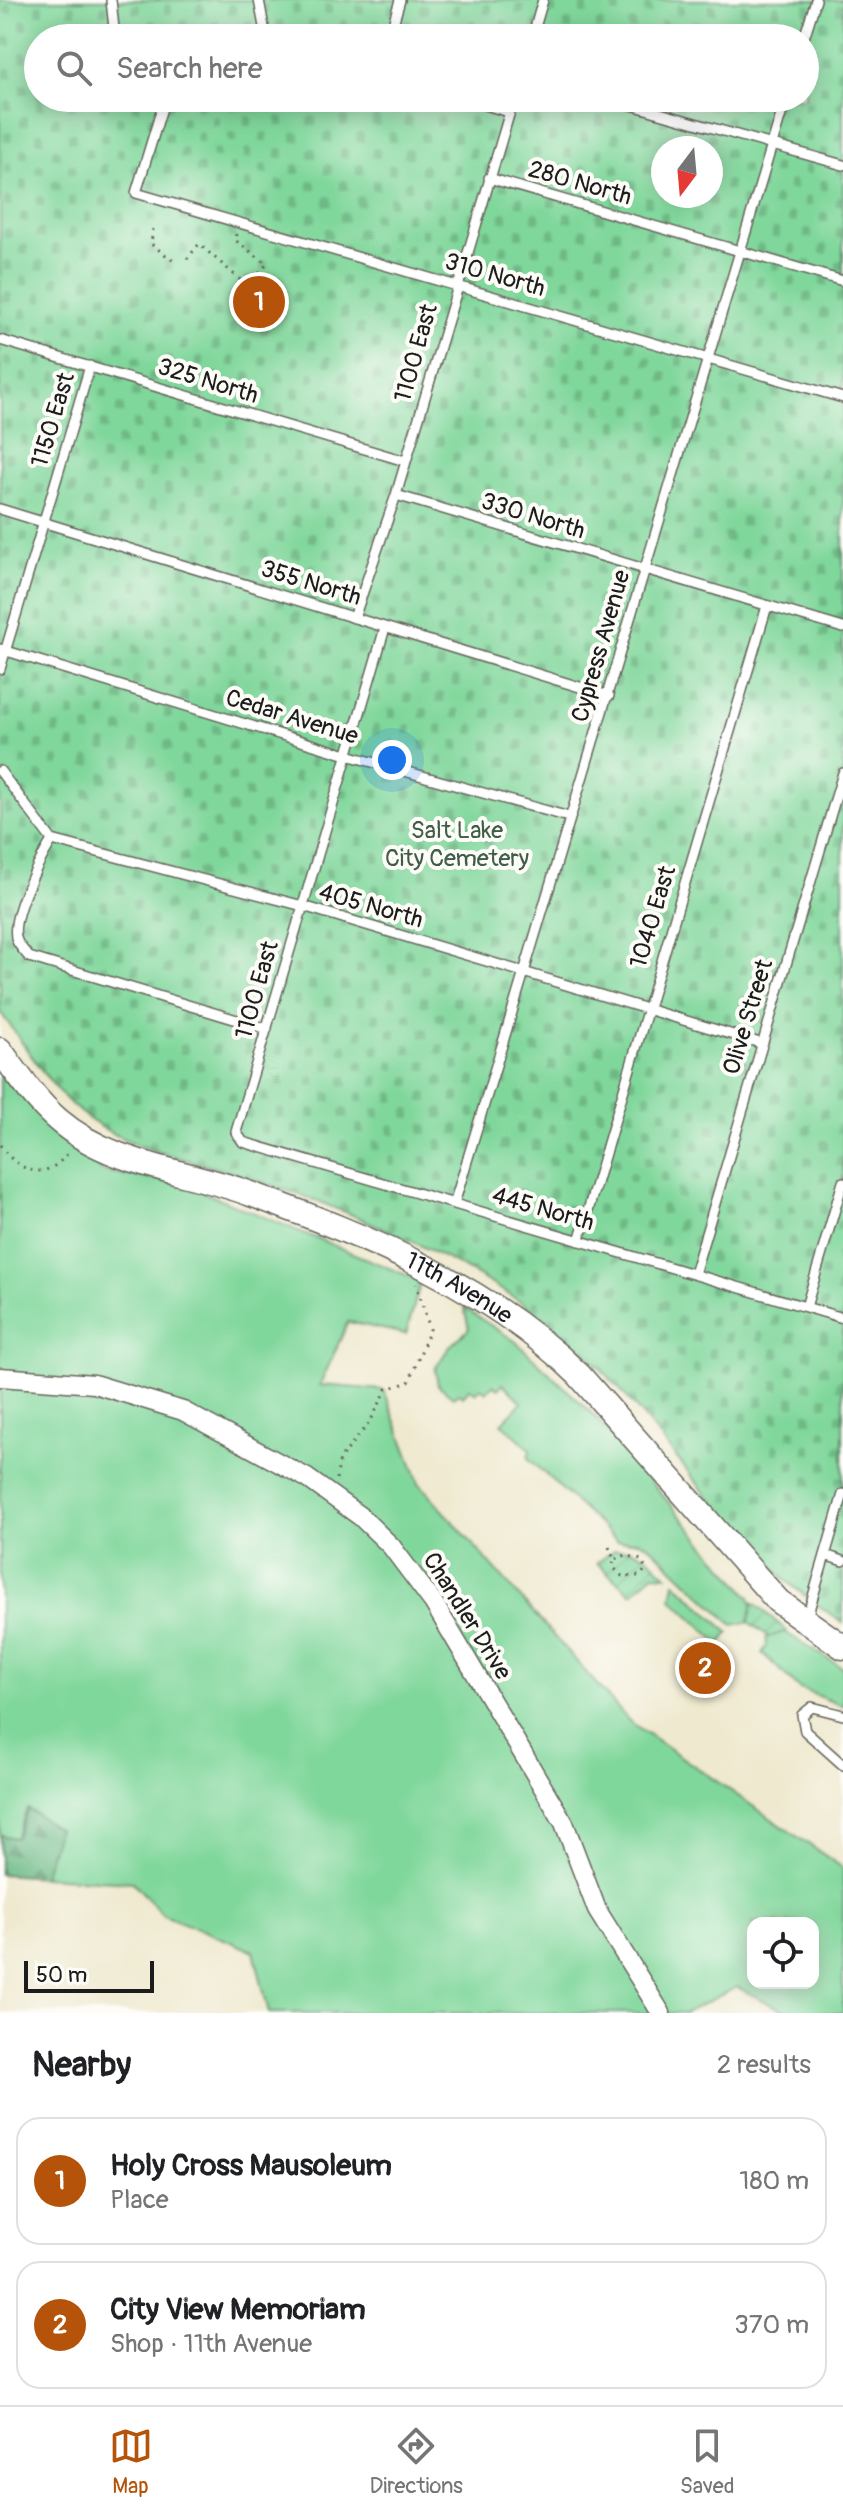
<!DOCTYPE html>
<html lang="en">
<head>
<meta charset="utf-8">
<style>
  body { margin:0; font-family:Pangolin,sans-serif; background:#f6f6f6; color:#202124 }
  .controls { position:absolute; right:24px; bottom:24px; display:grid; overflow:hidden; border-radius:16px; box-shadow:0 4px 20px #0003 }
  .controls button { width:72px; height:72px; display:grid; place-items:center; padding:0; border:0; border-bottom:2px solid #e0e0e0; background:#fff; color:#202124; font:40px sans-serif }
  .compass { position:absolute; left:651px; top:136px; width:72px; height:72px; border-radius:50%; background:#fff; box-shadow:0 4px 20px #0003; rotate:196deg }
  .scale { position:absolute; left:24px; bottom:20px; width:130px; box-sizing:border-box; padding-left:8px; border:4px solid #1c1c1c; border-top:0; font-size:22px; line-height:28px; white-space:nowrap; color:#1c1c1c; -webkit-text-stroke:6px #fdfcf7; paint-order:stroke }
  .you { position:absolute; left:392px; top:760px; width:28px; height:28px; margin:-20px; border:6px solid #fff; border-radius:50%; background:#1a73e8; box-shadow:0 0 0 12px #1a73e833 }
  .badge { display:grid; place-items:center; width:52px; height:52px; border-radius:50%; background:#b45309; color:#fff; font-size:26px; font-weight:700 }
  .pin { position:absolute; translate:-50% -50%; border:4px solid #fff; box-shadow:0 2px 8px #0006 }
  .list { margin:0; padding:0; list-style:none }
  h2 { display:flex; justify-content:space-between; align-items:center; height:104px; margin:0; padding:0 32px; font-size:34px }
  h2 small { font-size:26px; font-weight:400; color:#757577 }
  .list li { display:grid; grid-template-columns:52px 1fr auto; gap:24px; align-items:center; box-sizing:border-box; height:128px; margin:0 16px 16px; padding:0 16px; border:2px solid #e0e0e0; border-radius:24px }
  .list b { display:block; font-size:30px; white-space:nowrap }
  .list p { margin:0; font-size:26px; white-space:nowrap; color:#757577 }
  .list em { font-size:26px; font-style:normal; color:#757577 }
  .icon { flex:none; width:44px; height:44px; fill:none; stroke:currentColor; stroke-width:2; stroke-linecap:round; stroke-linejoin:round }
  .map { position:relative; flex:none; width:843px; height:2013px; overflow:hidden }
  .search { position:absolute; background:#fff; box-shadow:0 4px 20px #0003; left:24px; right:24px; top:24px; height:88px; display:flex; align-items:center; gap:20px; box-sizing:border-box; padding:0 28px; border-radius:44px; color:#757577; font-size:30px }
  .sheet { height:392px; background:#fff }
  nav { display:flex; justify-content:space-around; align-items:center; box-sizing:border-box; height:112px; border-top:2px solid #e0e0e0; background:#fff; font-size:22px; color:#757577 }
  nav a { display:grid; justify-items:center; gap:4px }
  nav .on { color:#b45309 }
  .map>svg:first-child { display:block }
  .grass { fill:#80d79b; stroke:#4e7a5c; stroke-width:2; fill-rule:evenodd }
  .forest { fill:url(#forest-firs); stroke:#426a50; stroke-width:2 }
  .cemetery { fill:url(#cemetery-stones); stroke:#4e7a5c; stroke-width:2; fill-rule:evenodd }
  .garden { fill:url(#garden-furrows); stroke:#4e7a5c; stroke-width:2 }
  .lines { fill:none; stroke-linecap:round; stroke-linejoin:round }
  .service-casing { stroke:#66645b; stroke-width:12 }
  .minor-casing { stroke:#66645b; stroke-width:21 }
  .tertiary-casing { stroke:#66645b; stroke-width:27 }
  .path { stroke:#66645b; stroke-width:3; stroke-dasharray:2 6; stroke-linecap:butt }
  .service { stroke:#fff; stroke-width:9 }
  .minor { stroke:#fff; stroke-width:18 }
  .tertiary { stroke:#fff; stroke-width:24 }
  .labels { text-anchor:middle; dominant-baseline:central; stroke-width:8; stroke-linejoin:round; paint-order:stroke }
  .street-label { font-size:24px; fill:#1c1c1c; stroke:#fdfcf7 }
  .park-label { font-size:24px; fill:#3f5d48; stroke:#fdfcf7 }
</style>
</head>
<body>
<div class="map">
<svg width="843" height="2013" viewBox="0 0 843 2013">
  <defs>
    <pattern id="forest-firs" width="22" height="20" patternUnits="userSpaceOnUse" patternTransform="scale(2)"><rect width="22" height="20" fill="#68b883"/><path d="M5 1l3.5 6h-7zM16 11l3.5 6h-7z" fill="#55956a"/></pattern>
    <pattern id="cemetery-stones" width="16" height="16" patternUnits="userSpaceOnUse" patternTransform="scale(2)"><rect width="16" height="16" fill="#80d79b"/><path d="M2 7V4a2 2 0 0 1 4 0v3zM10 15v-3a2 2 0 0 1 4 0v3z" fill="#6eb885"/></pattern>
    <pattern id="garden-furrows" width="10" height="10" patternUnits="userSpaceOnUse" patternTransform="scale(2)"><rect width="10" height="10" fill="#80d79b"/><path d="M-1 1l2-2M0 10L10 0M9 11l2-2" fill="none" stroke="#6eb885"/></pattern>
  </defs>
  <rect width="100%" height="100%" fill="#fdfcf7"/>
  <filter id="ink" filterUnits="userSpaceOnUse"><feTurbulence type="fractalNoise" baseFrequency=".0125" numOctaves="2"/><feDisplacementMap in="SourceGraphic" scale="16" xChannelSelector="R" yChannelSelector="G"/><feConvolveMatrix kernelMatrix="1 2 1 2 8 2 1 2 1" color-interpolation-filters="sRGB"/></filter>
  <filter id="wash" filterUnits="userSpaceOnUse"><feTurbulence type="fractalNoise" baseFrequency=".006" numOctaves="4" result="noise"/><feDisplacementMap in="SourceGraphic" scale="32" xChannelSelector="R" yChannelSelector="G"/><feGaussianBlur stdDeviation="1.8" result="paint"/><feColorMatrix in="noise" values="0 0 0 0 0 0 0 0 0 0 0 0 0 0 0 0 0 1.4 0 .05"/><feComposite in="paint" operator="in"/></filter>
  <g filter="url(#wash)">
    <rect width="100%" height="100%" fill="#efe9cf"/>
    <path class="grass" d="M0 1075 102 1171 181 1183 421 1281 406 1334 348 1322 320 1385 384 1390 419 1483 629 1721 843 1868V2013H789L737 1987 685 2013H269L254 1951 163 1915 133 1882 43 1877 57 1829 27 1809 16 1839 0 1835ZM753 1923H813V1983H753Z
      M464 1308 515 1341 591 1412 750 1597 753 1606 749 1622 733 1625 650 1546 638 1541H617L528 1458 530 1449 502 1423 522 1402 503 1384 498 1389 493 1385 486 1392 481 1388 476 1393 470 1388 463 1396 458 1393 453 1397 438 1385 435 1369 450 1346 469 1329Z
      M675 1582 729 1633 720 1644 672 1599Z
      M783 1631 843 1668V1706L800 1689 762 1653 767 1646 766 1637Z"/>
    <path class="forest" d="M28 1809 58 1829 43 1877 0 1874V1835L16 1838Z"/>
    <path class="cemetery" d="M0 0H843V1623C822 1608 799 1593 780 1575 690 1492 631 1375 527 1306 442 1250 345 1208 247 1177 193 1159 136 1153 89 1119 52 1093 27 1047 0 1012ZM38 38H805V98H38ZM663 148H711V196H663Z"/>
    <path class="garden" d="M630 1549 646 1555 667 1575 653 1574 632 1594 597 1563 614 1550Z
      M753 1602 787 1631 769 1637 749 1622Z"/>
  </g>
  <g filter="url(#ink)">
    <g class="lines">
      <defs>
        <path id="service" d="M111 0 115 38
          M259 0 264 27 261 38
          M389 38 400 0
          M532 38 543 0
          M804 38 816 0
          M165 98 136 193 843 398
          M461 98 509 112
          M607 98 843 165
          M489 178 843 281
          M0 340 405 461
          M396 495 843 628
          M0 509 609 696
          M354 618 396 495 514 98
          M385 628 236 1132 243 1142 843 1318
          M0 649 347 755 569 817
          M0 669 90 366
          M0 771 52 840 303 906 760 1043
          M52 840C40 860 8 919 17 941 20 947 25 952 29 957L267 1029
          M454 1204C566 836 674 467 786 98
          M579 1241 767 606
          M694 1274 843 773
          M806 1307 843 1182
          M825 1555 843 1561
          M807 1617 843 1494
          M843 1715 812 1707 802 1715 805 1731 843 1765"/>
        <path id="minor" d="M0 1377 94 1384 183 1411 307 1478 361 1517 391 1546 433 1602 564 1823 597 1910 661 2013"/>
        <g id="tertiary">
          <path id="s1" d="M0 1050C18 1075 35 1100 58 1120 111 1166 187 1170 251 1194 370 1238 487 1285 579 1375L778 1601 843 1647"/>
        </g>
      </defs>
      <use href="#service" class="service-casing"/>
      <use href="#minor" class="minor-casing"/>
      <use href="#tertiary" class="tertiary-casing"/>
      <path class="path" d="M153 229 151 244 174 261
        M236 234 235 240 267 264 249 286
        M187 259 199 244 252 290
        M0 1145C19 1173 47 1183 69 1151
        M336 1479 340 1459 370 1422 387 1389 409 1382 430 1329 416 1284
        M609 1547 614 1559 613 1567 622 1576H640L646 1569 641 1560 627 1555 614 1559"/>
      <use href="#service" class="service"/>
      <use href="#minor" class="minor"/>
      <use href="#tertiary" class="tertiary"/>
    </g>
  </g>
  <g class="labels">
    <g class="street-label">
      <text transform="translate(580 183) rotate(16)">280 North</text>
      <text transform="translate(495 275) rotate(16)">310 North</text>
      <text transform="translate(416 353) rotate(-74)">1100 East</text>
      <text transform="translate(208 381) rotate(17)">325 North</text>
      <text transform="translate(53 420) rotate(-73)">1150 East</text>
      <text transform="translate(533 516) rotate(17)">330 North</text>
      <text transform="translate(311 583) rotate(17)">355 North</text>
      <text transform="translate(601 646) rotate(-74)">Cypress Avenue</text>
      <text transform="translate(292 717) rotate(17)">Cedar Avenue</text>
      <text transform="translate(371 906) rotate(16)">405 North</text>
      <text transform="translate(653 917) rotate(-73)">1040 East</text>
      <text transform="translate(257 990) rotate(-74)">1100 East</text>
      <text transform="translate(748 1017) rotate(-73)">Olive Street</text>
      <text transform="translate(543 1209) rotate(16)">445 North</text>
      <text stroke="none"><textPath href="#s1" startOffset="528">11th Avenue</textPath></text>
      <text transform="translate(467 1616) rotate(58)">Chandler Drive</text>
    </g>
    <g class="park-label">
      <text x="457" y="830">Salt Lake<tspan x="457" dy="28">City Cemetery</tspan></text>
    </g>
  </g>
</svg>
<div class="controls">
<button><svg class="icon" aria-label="locate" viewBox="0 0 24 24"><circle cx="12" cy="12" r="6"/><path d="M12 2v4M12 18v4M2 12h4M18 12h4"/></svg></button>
</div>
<svg class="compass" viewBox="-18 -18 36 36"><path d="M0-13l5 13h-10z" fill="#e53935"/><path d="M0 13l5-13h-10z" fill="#757577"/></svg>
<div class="scale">50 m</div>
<div class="you"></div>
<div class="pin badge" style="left:259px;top:302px">1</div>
<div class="pin badge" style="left:705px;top:1668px">2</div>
<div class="search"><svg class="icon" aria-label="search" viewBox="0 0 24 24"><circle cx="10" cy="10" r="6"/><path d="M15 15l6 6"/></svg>Search here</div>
</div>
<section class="sheet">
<h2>Nearby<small>2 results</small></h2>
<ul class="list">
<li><span class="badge">1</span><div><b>Holy Cross Mausoleum</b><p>Place</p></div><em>180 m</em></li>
<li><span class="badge">2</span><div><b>City View Memoriam</b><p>Shop · 11th Avenue</p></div><em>370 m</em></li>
</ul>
</section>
<nav>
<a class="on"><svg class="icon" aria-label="map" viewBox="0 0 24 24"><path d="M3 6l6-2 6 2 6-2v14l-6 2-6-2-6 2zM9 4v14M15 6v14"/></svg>Map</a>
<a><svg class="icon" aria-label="directions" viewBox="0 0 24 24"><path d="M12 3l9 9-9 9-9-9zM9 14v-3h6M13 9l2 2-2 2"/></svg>Directions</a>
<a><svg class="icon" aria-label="saved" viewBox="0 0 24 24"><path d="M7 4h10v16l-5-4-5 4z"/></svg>Saved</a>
</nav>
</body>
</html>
